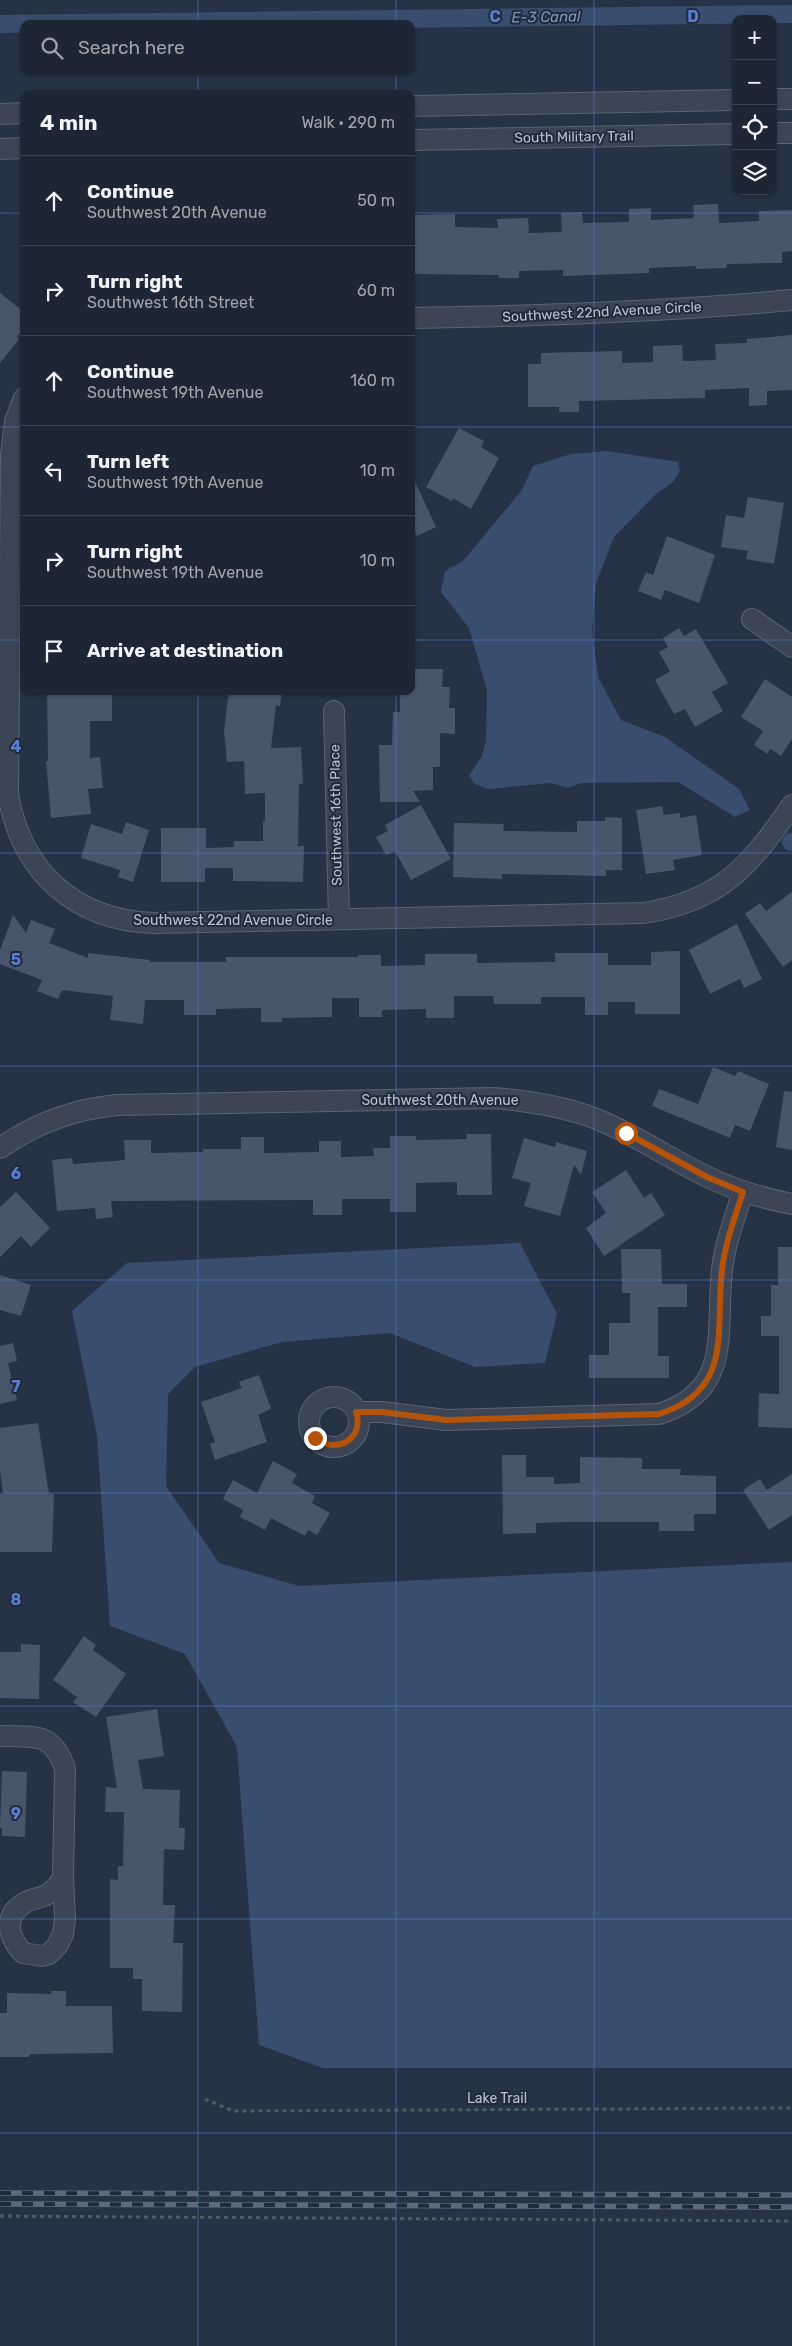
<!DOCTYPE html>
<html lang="en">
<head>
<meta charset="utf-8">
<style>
  body { margin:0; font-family:Rubik,sans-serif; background:#252e3c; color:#f1f3f6 }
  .controls { position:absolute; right:15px; top:15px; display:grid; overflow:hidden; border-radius:10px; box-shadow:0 1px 4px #0004 }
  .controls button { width:45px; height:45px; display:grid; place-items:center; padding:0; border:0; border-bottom:1px solid #3a434f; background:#1c2634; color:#f1f3f6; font:25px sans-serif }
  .stop { position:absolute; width:15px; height:15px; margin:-11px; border:4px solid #b45309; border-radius:50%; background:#fff }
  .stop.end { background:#b45309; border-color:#fff; box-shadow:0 1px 5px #0008 }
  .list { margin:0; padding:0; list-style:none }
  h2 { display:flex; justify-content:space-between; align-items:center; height:65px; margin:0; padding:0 20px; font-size:21px }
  h2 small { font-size:16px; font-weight:400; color:#a0a5ac }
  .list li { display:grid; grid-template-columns:32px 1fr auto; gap:15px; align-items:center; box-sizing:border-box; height:90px; padding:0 20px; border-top:1px solid #3a434f }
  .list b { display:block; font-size:19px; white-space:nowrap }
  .list p { margin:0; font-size:16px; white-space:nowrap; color:#a0a5ac }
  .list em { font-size:16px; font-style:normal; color:#a0a5ac }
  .icon { flex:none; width:28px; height:28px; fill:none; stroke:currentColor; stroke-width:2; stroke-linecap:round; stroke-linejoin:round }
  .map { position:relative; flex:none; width:792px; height:2346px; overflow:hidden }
  .search { position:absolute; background:#1c2634; box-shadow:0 1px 4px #0004; left:20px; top:20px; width:395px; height:55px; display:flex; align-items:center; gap:12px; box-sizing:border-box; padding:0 18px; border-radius:10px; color:#a0a5ac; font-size:19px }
  .panel { position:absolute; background:#1c2634; box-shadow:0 1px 4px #0004; left:20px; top:90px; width:395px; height:605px; border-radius:10px }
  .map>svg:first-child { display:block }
  .water { fill:#394e6e }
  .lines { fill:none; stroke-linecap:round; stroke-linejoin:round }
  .canal { stroke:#394e6e; stroke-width:18 }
  .building { fill:#48556b }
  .minor-casing { stroke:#596373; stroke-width:22 }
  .path { stroke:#476063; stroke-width:3; stroke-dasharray:4 4; stroke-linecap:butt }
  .minor { stroke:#3b4555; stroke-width:20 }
  .rail-casing { stroke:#5d697d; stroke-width:5.5 }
  .rail { stroke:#1f2a3b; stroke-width:4; stroke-dasharray:11; stroke-linecap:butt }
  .route { stroke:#b45309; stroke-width:6 }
  .grid { fill:none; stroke:#5b7cd4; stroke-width:1; stroke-opacity:0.55 }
  .labels { text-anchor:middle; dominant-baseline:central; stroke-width:4; stroke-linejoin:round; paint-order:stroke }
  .street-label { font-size:14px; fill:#b9c1cf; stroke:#1f2a3b }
  .water-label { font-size:15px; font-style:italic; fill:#7e96b7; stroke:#1f2a3b }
  .grid-label { font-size:16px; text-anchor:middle; font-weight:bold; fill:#5b7cd4; stroke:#1f2a3b; stroke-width:4; stroke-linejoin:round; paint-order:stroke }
</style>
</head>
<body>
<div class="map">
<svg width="792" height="2346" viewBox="0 0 792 2346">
  <rect width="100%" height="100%" fill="#263346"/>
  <path class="water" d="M608 451 678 462 680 471 673 482 656 494 614 537 596 583 592 630 598 677 621 720 665 737 739 789 750 810 735 817 678 782 581 783 568 788 551 783 488 789 475 784 469 776 482 756 486 741 487 690 469 628 441 592 445 571 463 561 522 490 533 466 571 454Z
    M520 1243 557 1314 545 1363 475 1367 390 1333 282 1342 195 1367 168 1394 166 1486 219 1563 299 1586 792 1562V2068H323L259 2045 237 1747 185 1654 110 1626 97 1436 72 1311 127 1263Z"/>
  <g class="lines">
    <path class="canal" d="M0 24 792 14
      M791 842H792"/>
  </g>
  <path class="building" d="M718 204 719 223 759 221V211L792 210V251L782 252V263L727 264 726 268 696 269V266L649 268V273L563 276V270L519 271V278H499V275L411 274V215L455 214V227L498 228 497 219 528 218 529 233 562 232 561 213 582 212 583 223 629 222V209L651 208V220L694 218 693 205Z
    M0 293 24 312V329L17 337 19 339 0 363Z
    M792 335V390L767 391V405L749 406V388L705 390V398L579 401V412H559V407H528V364H541V353L622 351V363L653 362V346L682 345 683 361 716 360 715 344 747 343V339Z
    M459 428 484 441 481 447 499 458 471 509 453 498 452 501 426 487Z
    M411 473 436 527 417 536 411 525Z
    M748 497 784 503 774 564 746 559 748 551 721 547 726 515 744 518Z
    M667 536 715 555 699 603 665 590 661 600 638 591 646 572 653 575Z
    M679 628 684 636 696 629 728 683 712 692 723 711 695 727 685 709 674 714 655 680 670 671 659 652 668 647 663 638Z
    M412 669H443L442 687H450L449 708H455V734L440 733V767H433V790L413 791 420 802H380L379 745H392L393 712H400V691H411Z
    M765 679 792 697V739L781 756 770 749 767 754 754 745 763 731 741 717Z
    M47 691H112V721H90V758L100 757 103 788 88 789 91 814 51 818 46 761H48Z
    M229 691H282L280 706 276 705 271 748 301 747 303 784H299L298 846H304L303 882 233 881V868H205V882H161V828H206V848L234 847V841H263V821H265V793L245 794 244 761 227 762 224 730Z
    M421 805 451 859 411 880 395 851 386 855 376 837 388 831 385 825Z
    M662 806 664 815 680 813V818L696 815 702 855 673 860 675 870 646 874 636 810Z
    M605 817 622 818V870H606V876L502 874V879L453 877 454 823 504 824 503 831 577 832V821H605Z
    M126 822 149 830 133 882 118 877 120 870 81 858 91 824 122 834Z
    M792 892V960L783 967 745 914 760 903 766 911Z
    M13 915 26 933 31 920 55 929 49 943 88 958V953L150 960V962H226V957H358V955H381V966L425 965V954H477V963L555 962V953H608V965H651V952L680 951V1014H635V1002H608V1015H585V997H541V1004H494L493 996H454V1018H426V1009L382 1010V1017H359V998H332V1017L282 1018V1022H261V1008L216 1009V1015H184V1000H145L143 1024 110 1020 113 996 62 990 58 999 37 991 42 980 0 964V950Z
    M737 924 762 979 744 988 740 979 710 994 689 950Z
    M713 1067 735 1076 738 1071 769 1084 750 1131 735 1125 730 1138 652 1106 659 1089 698 1104Z
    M784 1091 792 1092V1150L776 1147Z
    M466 1134H491L492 1195H457V1182L416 1183V1212H390V1199H342V1215H313V1200L111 1201 113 1217 96 1219 95 1208 57 1211 52 1160 72 1158 73 1164 125 1160 124 1140H151V1153L203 1152V1149H241V1137H264V1153L319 1152V1141H341V1157L374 1156 373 1148H390V1136H416V1140L467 1139Z
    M524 1138 555 1147 556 1142 587 1151 581 1175 574 1165 560 1216 524 1206 531 1183 512 1178Z
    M626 1170 644 1198 651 1193 665 1215 604 1256 586 1228 606 1213 592 1192Z
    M16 1192 50 1228 31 1247 21 1236 0 1257V1207Z
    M778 1247H792V1428L758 1427 759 1393 779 1394V1336H761V1316H771V1285H778Z
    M621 1249H661L662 1284H687V1307H658V1356H669V1378H589V1355H609V1323H630V1293H622Z
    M0 1275 31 1285 21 1316 0 1310Z
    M13 1343 17 1361 8 1363 17 1400 0 1404V1346Z
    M259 1375 271 1409 258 1415 267 1442 215 1460 210 1444 215 1442 201 1402 242 1388 239 1382Z
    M38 1423 49 1494H54L52 1552H0V1494H3L0 1471V1428Z
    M502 1455H526V1477H554V1484L580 1483V1457L642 1458V1469H681L680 1475 716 1476V1514H694V1531H659V1522H565L536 1523V1533L503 1534Z
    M273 1461 297 1474 292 1483 315 1496 312 1503 330 1513 317 1535 308 1530 305 1536 271 1518 265 1530 240 1517 243 1510 223 1499 233 1480 257 1493Z
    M792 1474V1515L769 1530 743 1490 760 1479 767 1490Z
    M84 1636 96 1645 93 1650 126 1674 96 1717 73 1702 77 1697 53 1680Z
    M21 1644 40 1645 39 1699 0 1698V1652H21Z
    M157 1709 164 1756 138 1760 143 1789 180 1790 179 1828H185L184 1850 164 1849 163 1905H175L173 1943H183L182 2012 142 2011V1979H133V1968H110V1879L118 1880V1866H123L124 1812H105L106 1787 117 1788 106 1717Z
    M2 1771 27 1772 25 1837 2 1836V1828H0Z
    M51 1991H66V2006H112L113 2053 30 2054 29 2057H0V2013H7V1993L51 1994Z"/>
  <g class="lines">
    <defs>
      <path id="minor" d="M773 99H792
        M411 106 736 100
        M0 114 24 113
        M773 133H792
        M411 140 736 134
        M0 149 24 148
        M411 318C538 316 666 312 792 300
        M24 398 15 421 11 454 8 794C21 871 74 920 153 923L644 913C721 901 750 866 792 805
        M752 619 792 647
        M334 711 339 919
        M0 1148C36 1123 74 1109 117 1105L494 1098C529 1101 562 1106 594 1118 633 1133 668 1158 706 1176 733 1190 762 1198 792 1204
        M309 1422a25 25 0 1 1 50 0a25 25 0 1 1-50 0Z
        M357 1412H382L446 1420 659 1414C734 1390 715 1332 722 1270 725 1243 735 1217 743 1192
        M0 1736C34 1737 53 1731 65 1769L63 1877 65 1919 63 1934 57 1946 49 1954 42 1956 23 1953C8 1937 2 1915 26 1902 34 1898 44 1898 51 1892 57 1888 60 1883 63 1877"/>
    </defs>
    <use href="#minor" class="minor-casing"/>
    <path class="path" d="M205 2099 233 2111 792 2108
      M0 2216 792 2221"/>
    <use href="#minor" class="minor"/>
    <defs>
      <path id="rail" d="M0 2193 792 2195
        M0 2204 792 2207"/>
    </defs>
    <use href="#rail" class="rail-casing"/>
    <use href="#rail" class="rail"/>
  </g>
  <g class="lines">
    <path class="route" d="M315 1438C336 1455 365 1439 356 1412H382L446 1420 659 1414C734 1390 715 1332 722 1270 725 1243 735 1217 743 1192L707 1177 626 1133"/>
  </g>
  <path class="grid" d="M198 0V24M396 0V24M594 0V2346M198 71V94M396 71V94M0 213H24M411 213H792M0 427H24M411 427H792M0 640H24M411 640H792M198 691V2346M396 691V2346M0 853H792M0 1066H792M0 1280H792M0 1493H792M0 1706H792M0 1919H792M0 2133H792"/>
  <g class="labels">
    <g class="street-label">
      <text transform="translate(574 137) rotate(-1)">South Military Trail</text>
      <text transform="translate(602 312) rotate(-3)">Southwest 22nd Avenue Circle</text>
      <text transform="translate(336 815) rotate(-91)">Southwest 16th Place</text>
      <text x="233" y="920">Southwest 22nd Avenue Circle</text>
      <text x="440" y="1100">Southwest 20th Avenue</text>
      <text x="497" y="2098">Lake Trail</text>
    </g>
    <g class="water-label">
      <text transform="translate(546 17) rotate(-1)">E-3 Canal</text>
    </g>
  </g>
  <g class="grid-label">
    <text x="495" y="22">C</text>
    <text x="693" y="22">D</text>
    <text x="16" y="752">4</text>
    <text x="16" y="965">5</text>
    <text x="16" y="1179">6</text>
    <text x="16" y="1392">7</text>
    <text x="16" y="1605">8</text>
    <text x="16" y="1819">9</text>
  </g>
</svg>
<div class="controls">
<button>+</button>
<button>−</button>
<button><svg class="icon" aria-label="locate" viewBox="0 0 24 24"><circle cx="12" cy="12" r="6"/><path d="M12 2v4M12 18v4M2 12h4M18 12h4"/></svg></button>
<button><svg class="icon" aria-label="layers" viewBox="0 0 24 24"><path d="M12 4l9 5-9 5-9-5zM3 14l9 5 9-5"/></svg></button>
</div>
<div class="stop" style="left:626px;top:1133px"></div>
<div class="stop end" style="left:315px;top:1438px"></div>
<div class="search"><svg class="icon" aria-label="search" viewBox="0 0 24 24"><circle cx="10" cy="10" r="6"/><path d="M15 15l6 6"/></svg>Search here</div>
<section class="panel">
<h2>4 min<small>Walk · 290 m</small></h2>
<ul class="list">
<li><svg class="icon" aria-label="ahead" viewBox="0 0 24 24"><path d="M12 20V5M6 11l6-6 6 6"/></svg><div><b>Continue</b><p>Southwest 20th Avenue</p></div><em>50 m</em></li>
<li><svg class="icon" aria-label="right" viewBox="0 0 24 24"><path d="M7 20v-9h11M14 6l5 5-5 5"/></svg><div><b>Turn right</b><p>Southwest 16th Street</p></div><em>60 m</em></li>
<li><svg class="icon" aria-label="ahead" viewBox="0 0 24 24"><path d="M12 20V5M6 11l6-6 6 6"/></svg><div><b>Continue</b><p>Southwest 19th Avenue</p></div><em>160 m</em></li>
<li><svg class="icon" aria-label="left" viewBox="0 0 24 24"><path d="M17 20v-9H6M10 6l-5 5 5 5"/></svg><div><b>Turn left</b><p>Southwest 19th Avenue</p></div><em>10 m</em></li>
<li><svg class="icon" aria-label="right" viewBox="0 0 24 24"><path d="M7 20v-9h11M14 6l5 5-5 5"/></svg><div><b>Turn right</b><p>Southwest 19th Avenue</p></div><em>10 m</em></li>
<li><svg class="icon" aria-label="arrive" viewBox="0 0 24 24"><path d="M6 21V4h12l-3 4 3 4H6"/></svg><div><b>Arrive at destination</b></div></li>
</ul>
</section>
</div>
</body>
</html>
